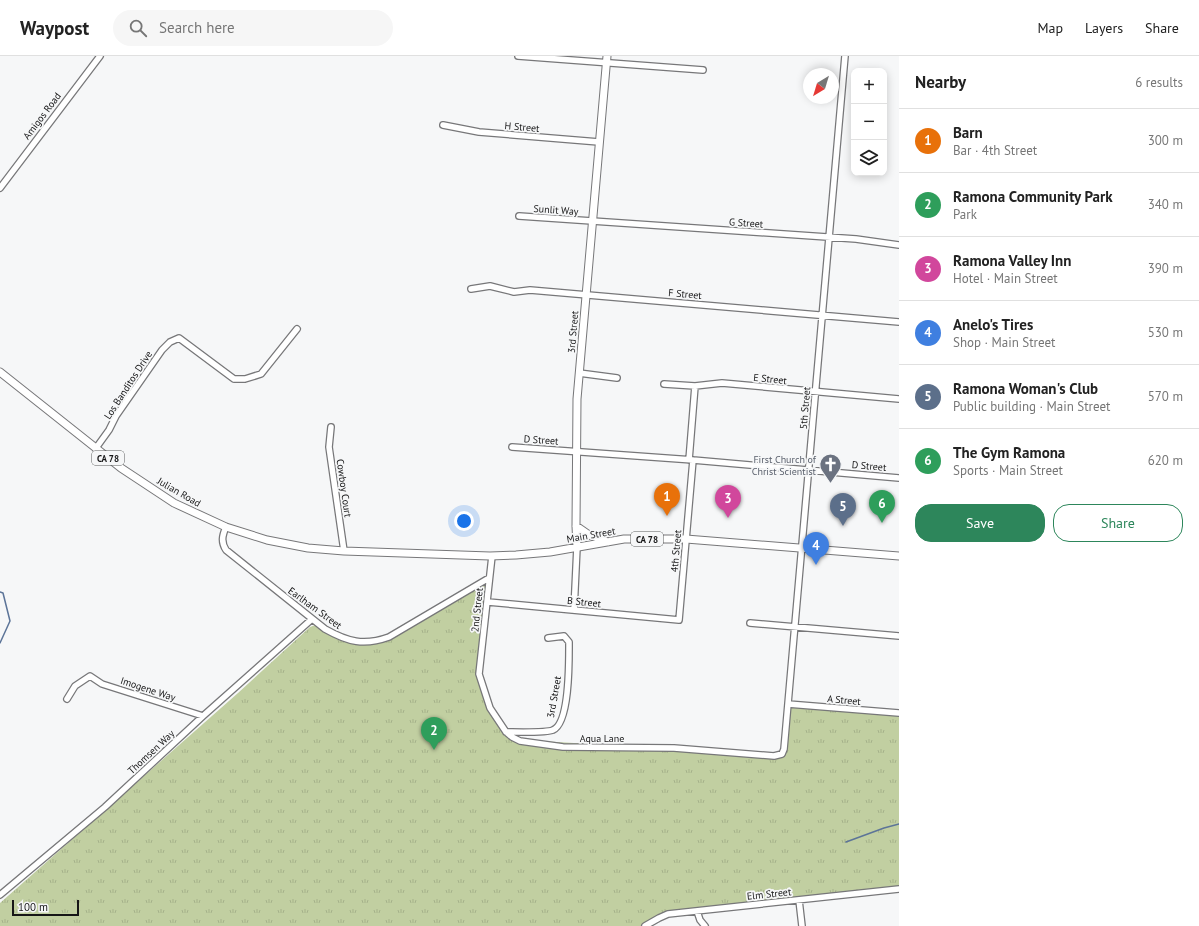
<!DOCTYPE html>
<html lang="en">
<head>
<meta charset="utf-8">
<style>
  body { margin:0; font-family:"PT Sans",sans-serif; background:#f6f6f6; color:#222 }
  .controls { position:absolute; right:12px; top:12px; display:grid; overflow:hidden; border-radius:8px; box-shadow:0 2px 10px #0003 }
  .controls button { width:36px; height:36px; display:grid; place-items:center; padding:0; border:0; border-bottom:1px solid #e0e0e0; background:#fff; color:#222; font:20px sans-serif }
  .compass { position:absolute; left:803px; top:12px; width:36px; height:36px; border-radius:50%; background:#fff; box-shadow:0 2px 10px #0003; rotate:218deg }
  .scale { position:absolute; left:12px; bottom:10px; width:67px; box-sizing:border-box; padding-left:4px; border:2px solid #161617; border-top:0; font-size:11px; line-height:14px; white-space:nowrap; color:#161617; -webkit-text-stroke:3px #f6f7f8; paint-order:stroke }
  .you { position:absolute; left:464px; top:465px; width:14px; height:14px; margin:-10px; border:3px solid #fff; border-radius:50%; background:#1a73e8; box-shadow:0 0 0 6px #1a73e833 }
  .badge { display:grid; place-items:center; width:26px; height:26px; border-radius:50%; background:#2d865b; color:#fff; font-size:13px; font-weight:700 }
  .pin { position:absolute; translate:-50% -33px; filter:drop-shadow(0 1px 2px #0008) }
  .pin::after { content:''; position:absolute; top:21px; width:14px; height:12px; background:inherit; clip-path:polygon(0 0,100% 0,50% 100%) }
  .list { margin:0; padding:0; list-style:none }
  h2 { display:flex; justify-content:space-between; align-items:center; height:52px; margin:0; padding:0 16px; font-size:17px }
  h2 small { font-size:13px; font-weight:400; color:#767676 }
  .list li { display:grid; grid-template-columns:26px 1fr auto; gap:12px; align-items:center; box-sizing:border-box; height:64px; padding:0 16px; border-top:1px solid #e0e0e0 }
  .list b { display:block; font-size:15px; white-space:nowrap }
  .list p { margin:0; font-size:13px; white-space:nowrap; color:#767676 }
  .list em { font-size:13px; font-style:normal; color:#767676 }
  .actions { display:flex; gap:8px; padding:12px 16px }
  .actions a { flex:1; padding:9px 0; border:1px solid #2d865b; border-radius:16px; text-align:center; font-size:14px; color:#2d865b }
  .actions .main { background:#2d865b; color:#fff }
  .icon { flex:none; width:22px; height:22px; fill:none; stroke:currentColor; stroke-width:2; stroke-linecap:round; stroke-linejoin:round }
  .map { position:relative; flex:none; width:899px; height:870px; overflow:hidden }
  header { display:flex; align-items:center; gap:24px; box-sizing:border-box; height:56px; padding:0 20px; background:#fff; border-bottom:1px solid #e0e0e0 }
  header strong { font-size:19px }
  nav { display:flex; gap:22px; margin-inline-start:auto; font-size:14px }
  .search { width:280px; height:36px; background:#f6f6f6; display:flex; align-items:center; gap:10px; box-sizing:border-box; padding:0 14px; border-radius:22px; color:#767676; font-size:15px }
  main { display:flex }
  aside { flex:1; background:#fff }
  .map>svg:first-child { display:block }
  .park { fill:url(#park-tufts) }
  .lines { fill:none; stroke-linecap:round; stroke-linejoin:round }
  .stream { stroke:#5c7498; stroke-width:1.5 }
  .minor-casing { stroke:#777779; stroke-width:8 }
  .major-casing { stroke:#777779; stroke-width:9 }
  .minor { stroke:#fff; stroke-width:5.5 }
  .major { stroke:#fff; stroke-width:7 }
  .labels { text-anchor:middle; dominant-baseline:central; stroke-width:3.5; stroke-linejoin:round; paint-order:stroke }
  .shield { fill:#f6f7f8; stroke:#595a5a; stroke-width:1 }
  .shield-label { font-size:9px; font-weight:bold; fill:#161617 }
  .street-label { font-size:10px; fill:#161617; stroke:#f6f7f8 }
  .worship-label { font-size:10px; fill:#5b616d; stroke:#f6f7f8; text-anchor:end }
</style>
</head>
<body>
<header>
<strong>Waypost</strong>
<div class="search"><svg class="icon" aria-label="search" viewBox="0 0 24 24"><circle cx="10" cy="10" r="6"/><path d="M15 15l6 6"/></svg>Search here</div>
<nav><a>Map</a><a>Layers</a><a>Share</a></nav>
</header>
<main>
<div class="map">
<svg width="899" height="870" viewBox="0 0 899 870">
  <defs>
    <pattern id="park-tufts" width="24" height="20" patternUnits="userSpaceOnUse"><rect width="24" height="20" fill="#c1cfa1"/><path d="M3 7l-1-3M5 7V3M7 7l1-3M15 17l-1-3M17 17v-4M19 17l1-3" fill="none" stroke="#a5b18a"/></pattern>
  </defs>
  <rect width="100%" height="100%" fill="#f6f7f8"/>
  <path class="park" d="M490 519 479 610 487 647 508 678 522 684 780 699 788 648 899 658V834L667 859 644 870H0V847L238 637 310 571 318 568 351 584H381Z"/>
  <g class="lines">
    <path class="stream" d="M0 536 3 537 10 565 0 587
      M846 786 884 772 899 768"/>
    <defs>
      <path id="minor" d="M518 0 703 14
        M443 69 479 76 599 86
        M0 132 100 0
        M519 160 856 183 899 189
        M471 233 490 230 514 236 530 234 899 266
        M579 317 617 322
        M664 328 695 330 722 327 899 343
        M331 371 329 391 344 495
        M512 391 693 404 899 422
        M96 392 109 374 116 360 162 294 170 286 179 282 234 323H245L261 318 297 273
        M689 404 695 330
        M226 471C222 480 221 486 226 494L325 573C348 586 364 590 389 581L489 522
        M492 500 479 618 490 652 506 676 512 681 520 685 563 691 674 692 774 700 782 698 784 693 845 0
        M488 546 679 564 693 404
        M574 554 577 491
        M750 567 899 580
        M67 643 75 630 90 620 102 628 203 660
        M788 648 899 657
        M506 676C515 676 547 677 553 674 570 667 569 603 569 586L564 580 548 582
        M0 839 105 751 203 660 312 563
        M799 844 802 870
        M697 855 700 864 705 870
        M645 870 659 862 668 858 899 833"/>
      <path id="major" d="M0 316 121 412 174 447 226 471 267 484 308 492 344 495 490 500 516 499 550 496 624 483H686L899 500
        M576 470 589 479 608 486
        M577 491 576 470 577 343 607 0"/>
    </defs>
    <use href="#minor" class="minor-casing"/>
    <use href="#major" class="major-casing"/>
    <use href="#minor" class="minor"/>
    <use href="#major" class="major"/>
  </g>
  <defs>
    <symbol id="church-pin" viewBox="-11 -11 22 30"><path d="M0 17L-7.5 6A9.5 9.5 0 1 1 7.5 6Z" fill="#6b7280" stroke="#f6f7f8"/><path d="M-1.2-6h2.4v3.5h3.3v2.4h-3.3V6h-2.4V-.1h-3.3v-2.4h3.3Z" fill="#fff"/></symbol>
  </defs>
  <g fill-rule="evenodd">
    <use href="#church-pin" x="818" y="396" width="25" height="34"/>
  </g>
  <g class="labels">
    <g class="shield">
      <rect x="92" y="395" width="32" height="14" rx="3"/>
      <rect x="631" y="476" width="32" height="14" rx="3"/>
    </g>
    <g class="shield-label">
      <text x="108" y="402">CA 78</text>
      <text x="647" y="483">CA 78</text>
    </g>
    <g class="street-label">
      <text transform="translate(42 60) rotate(-53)">Amigos Road</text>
      <text transform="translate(522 71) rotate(5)">H Street</text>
      <text transform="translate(556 154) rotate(4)">Sunlit Way</text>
      <text transform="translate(746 167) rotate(4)">G Street</text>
      <text transform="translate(685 238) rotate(5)">F Street</text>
      <text transform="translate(573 276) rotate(-85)">3rd Street</text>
      <text transform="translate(770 323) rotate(6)">E Street</text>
      <text transform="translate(128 329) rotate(-57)">Los Banditos Drive</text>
      <text transform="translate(805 352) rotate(-85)">5th Street</text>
      <text transform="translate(541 384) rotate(4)">D Street</text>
      <text transform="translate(869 410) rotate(5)">D Street</text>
      <text transform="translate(344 432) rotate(82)">Cowboy Court</text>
      <text transform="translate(179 436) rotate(30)">Julian Road</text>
      <text transform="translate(591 479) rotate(-10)">Main Street</text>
      <text transform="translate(676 495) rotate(-85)">4th Street</text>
      <text transform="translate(584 546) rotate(6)">B Street</text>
      <text transform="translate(315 552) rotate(36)">Earlham Street</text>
      <text transform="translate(477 554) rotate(-84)">2nd Street</text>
      <text transform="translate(148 633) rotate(18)">Imogene Way</text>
      <text transform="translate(554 641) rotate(-80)">3rd Street</text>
      <text transform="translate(844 644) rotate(5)">A Street</text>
      <text x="602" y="682">Aqua Lane</text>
      <text transform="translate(151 696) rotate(-43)">Thomsen Way</text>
      <text transform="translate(769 838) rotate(-6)">Elm Street</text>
    </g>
    <g class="worship-label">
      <text x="816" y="403">First Church of<tspan x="816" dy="12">Christ Scientist</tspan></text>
    </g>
  </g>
</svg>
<div class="controls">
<button>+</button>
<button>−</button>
<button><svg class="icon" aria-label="layers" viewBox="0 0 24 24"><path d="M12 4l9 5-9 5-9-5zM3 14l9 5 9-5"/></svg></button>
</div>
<svg class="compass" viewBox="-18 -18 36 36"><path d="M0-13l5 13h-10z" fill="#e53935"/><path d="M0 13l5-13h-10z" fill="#767676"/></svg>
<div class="scale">100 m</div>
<div class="you"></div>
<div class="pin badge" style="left:667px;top:460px;background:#e8710a">1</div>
<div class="pin badge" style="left:434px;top:694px;background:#2e9e5b">2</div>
<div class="pin badge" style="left:728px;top:462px;background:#d1479c">3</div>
<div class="pin badge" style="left:816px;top:509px;background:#3f7fe0">4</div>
<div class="pin badge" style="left:843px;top:470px;background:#5c6f8a">5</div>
<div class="pin badge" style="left:882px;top:467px;background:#2e9e5b">6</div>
</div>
<aside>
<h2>Nearby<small>6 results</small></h2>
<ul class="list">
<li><span class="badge" style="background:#e8710a">1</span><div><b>Barn</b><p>Bar · 4th Street</p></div><em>300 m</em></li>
<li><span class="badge" style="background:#2e9e5b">2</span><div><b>Ramona Community Park</b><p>Park</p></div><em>340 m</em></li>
<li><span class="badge" style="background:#d1479c">3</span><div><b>Ramona Valley Inn</b><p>Hotel · Main Street</p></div><em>390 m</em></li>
<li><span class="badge" style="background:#3f7fe0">4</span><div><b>Anelo's Tires</b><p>Shop · Main Street</p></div><em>530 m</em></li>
<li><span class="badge" style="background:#5c6f8a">5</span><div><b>Ramona Woman's Club</b><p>Public building · Main Street</p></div><em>570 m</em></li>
<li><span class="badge" style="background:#2e9e5b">6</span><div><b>The Gym Ramona</b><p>Sports · Main Street</p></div><em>620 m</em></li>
</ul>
<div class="actions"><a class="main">Save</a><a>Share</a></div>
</aside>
</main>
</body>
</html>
